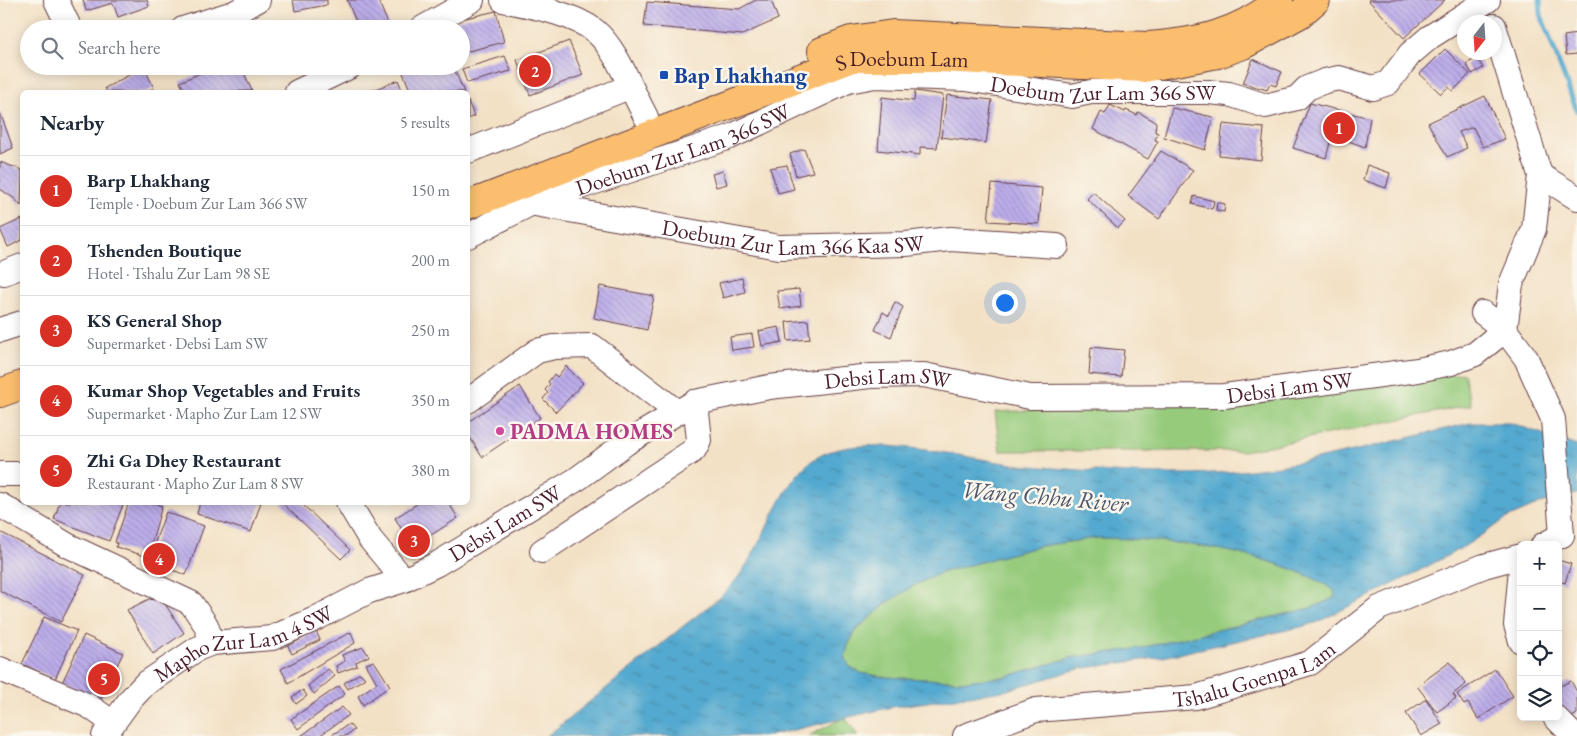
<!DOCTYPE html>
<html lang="en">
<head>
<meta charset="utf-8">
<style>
  body { margin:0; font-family:"EB Garamond",serif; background:#f6f6f7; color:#1f2937 }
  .controls { position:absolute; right:15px; bottom:15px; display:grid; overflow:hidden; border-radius:8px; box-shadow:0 2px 12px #0003 }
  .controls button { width:45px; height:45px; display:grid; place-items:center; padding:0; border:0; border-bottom:1px solid #e0e1e3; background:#fff; color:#1f2937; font:25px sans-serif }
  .compass { position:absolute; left:1457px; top:15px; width:45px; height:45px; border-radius:50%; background:#fff; box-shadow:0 2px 12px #0003; rotate:197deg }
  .you { position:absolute; left:1004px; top:302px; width:18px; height:18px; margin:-12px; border:4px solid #fff; border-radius:50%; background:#1a73e8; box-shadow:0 0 0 8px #1a73e833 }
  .badge { display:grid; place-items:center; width:32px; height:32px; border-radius:50%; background:#d93025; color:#fff; font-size:16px; font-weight:700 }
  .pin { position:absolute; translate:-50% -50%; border:2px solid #fff; box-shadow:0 1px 5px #0006 }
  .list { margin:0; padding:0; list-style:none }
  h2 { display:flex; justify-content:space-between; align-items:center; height:65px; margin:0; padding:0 20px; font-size:21px }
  h2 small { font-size:16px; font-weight:400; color:#747a83 }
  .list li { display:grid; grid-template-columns:32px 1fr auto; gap:15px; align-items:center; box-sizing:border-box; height:70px; padding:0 20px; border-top:1px solid #e0e1e3 }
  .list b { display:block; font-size:19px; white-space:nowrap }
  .list p { margin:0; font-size:16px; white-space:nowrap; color:#747a83 }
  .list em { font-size:16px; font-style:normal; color:#747a83 }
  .icon { flex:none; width:28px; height:28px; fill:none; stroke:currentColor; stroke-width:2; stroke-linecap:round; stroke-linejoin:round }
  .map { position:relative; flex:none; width:1577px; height:736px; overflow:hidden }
  .search { position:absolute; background:#fff; box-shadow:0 2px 12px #0003; left:20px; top:20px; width:450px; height:55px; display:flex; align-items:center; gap:12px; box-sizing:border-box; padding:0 18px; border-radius:28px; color:#747a83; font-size:19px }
  .panel { position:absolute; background:#fff; box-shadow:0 2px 12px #0003; left:20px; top:90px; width:450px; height:415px; border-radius:8px }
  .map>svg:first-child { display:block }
  .grass { fill:#96cb7c; stroke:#707554 }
  .water { fill:url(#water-ripples); stroke:#4e647d; fill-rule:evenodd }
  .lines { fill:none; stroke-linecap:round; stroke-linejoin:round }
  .stream { stroke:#53a9cf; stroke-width:5 }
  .building { fill:url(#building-back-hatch) }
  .minor-casing { stroke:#633c42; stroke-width:26 }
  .highway-casing { stroke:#633c42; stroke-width:30 }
  .minor { stroke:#fff; stroke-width:24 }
  .highway { stroke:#fabe6e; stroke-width:28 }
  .transit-dot { fill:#1a4fb4; stroke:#fbf7ec; stroke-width:2 }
  .hotel-dot { fill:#d1479c; stroke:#fbf7ec; stroke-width:2 }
  .labels { text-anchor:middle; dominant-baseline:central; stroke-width:5; stroke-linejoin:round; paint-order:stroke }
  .street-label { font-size:22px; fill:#4a1f2b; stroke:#fbf7ec }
  .transit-label { font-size:22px; font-weight:bold; fill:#164399; stroke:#fbf7ec; text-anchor:start }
  .hotel-label { font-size:22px; font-weight:bold; fill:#b23c85; stroke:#fbf7ec; text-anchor:start }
  .water-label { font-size:24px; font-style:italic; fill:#4e566d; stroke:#fbf7ec }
</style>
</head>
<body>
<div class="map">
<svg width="1577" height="736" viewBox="0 0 1577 736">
  <defs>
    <pattern id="water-ripples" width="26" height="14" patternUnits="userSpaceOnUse" patternTransform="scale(1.25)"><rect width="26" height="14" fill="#53a9cf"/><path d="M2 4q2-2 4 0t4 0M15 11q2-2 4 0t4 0" fill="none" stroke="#4789a8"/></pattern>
    <pattern id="building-back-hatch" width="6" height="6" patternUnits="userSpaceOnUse" patternTransform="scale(1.25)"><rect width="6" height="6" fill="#bdaeeb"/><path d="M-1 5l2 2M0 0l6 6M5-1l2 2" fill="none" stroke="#9c8dbf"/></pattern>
  </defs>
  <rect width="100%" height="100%" fill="#fbf7ec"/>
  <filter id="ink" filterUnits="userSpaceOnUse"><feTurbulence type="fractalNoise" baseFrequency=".02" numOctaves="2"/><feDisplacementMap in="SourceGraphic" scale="10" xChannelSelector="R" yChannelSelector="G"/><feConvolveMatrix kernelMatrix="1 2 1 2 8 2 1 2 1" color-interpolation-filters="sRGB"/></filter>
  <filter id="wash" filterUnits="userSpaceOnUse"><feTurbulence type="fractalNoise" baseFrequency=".0096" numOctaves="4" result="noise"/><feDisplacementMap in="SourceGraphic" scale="20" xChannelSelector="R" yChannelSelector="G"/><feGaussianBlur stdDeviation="1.12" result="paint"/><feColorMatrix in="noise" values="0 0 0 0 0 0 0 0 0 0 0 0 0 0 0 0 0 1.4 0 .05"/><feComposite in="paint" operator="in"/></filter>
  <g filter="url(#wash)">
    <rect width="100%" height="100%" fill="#f3e1c6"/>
    <path class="grass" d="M1464 373 1471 405 1244 451H1000L995 412 1239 401Z
      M1096 538C1166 538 1275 551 1334 590L1335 595 1332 599 1311 608 1141 648 1070 658 1004 677 965 681 883 677 861 673 849 666 845 657 848 645 857 630 888 602 917 584 943 572 1040 546Z
      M845 717 858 736H809Z"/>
    <path class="water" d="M1471 423H1511L1577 446V494L1544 502 1507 518 1462 548 1409 576 1318 622 1301 627 1163 657 1078 669 1004 691 892 707 768 736H547C590 702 632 667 675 633 692 618 713 605 728 589 763 554 778 481 816 458 864 428 975 462 1030 466 1113 473 1202 480 1285 465 1347 454 1409 437 1471 423ZM1096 538C1166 538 1275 551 1334 590L1335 595 1332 599 1311 608 1141 648 1070 658 1004 677 965 681 883 677 861 673 849 666 845 657 848 645 857 629 888 602 917 584 943 572 1040 546Z"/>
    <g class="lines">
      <path class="stream" d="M1540 0 1541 15 1577 111"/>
    </g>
    <g id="blocks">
      <path class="building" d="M83 0H147L149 6 118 17 113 3 86 11Z
        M293 0H327V5L295 11Z
        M347 0H378L389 26 383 29H359Z
        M756 0H771L778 19 742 35 644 26 647 2 739 9Z
        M1368 0H1445L1404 38Z
        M496 11 504 42 461 53V29H447L445 23Z
        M1577 34V54L1566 55 1564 36Z
        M569 41 583 75 530 95 517 60Z
        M1445 49 1470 74 1453 91 1448 87 1441 94 1420 74Z
        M505 56 511 71 467 83 462 69Z
        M1477 58 1483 68 1472 74 1466 64Z
        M1253 59 1282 72 1276 86 1270 84 1267 90 1243 83Z
        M216 66H241L252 91 185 92 180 82Z
        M400 66H453L464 92H411Z
        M144 67 154 88 145 92H107L105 88Z
        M398 80 403 92H368Z
        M915 91 943 95 937 148 920 147V155L878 150 882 97 914 101Z
        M947 95 992 100 986 143 941 137Z
        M1485 96 1505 139 1483 147 1473 127 1459 132 1467 148 1447 157 1428 123Z
        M468 101 474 116 468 119Z
        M1310 103 1370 118 1365 147 1332 135 1326 158 1293 148Z
        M1110 105 1125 112 1126 110 1137 115 1138 112 1156 122 1155 132 1158 133 1155 140 1158 141 1148 159 1093 129 1101 112 1105 114Z
        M1172 108 1213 117 1205 150 1164 137Z
        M0 112 13 148 0 154Z
        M1223 124 1264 128 1261 160 1219 155Z
        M804 149 813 172 796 176 790 154Z
        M1161 151 1193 170 1159 219 1128 196Z
        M0 162 22 170 21 206 15 199 0 189Z
        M787 165 794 189 778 193 770 168Z
        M1367 165 1390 173 1386 188 1363 180Z
        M723 171 727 184 716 187 712 174Z
        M992 184 1042 188 1039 224 988 221Z
        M1093 192 1125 221 1118 228 1087 199Z
        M1194 196 1214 201 1212 209 1192 204Z
        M1217 202 1225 204 1224 212 1216 210Z
        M22 219V240L8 247 0 229Z
        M742 278 745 292 723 298 719 283Z
        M600 286 654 296 647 330 594 318Z
        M799 289 801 306 780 309 777 291Z
        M895 302 903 307 891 337 875 330 883 312 889 316Z
        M808 320 810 339 788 341 786 322Z
        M779 327 782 342 762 346 759 331Z
        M752 334 754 347 732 350 730 337Z
        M1091 347 1124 350 1121 377 1089 374Z
        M566 366 583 383 556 412 543 399 548 393 545 390 550 384 548 382 554 374 557 377Z
        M520 386 540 418 482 457 468 434V422Z
        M60 502H124L109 541 54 519Z
        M129 502H151L162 506 148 555 145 556 116 547 117 543 115 542Z
        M200 502H261L251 532 197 514Z
        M281 502H300L350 550 341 559Z
        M420 502H448L458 518 412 547 395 518Z
        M166 512 204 526 186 575 148 561Z
        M0 532 85 575 61 622 0 591Z
        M1558 560 1571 564 1565 583 1558 581Z
        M149 599 163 601 184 633 153 654 127 610Z
        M44 617 77 631 55 679 22 664Z
        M316 631 320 640 292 654 288 646Z
        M351 632 355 643 288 683 281 669Z
        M84 635 123 653 100 700 62 683Z
        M363 647 369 656 356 662 357 666 338 673 336 666 345 661 342 655Z
        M374 661 390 686 363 705 358 696 377 683 366 664Z
        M1450 662 1466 684 1453 694 1456 698 1437 712 1417 686Z
        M328 669 335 676 314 694 308 686Z
        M1495 669 1513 696 1478 719 1468 703 1464 705 1457 694Z
        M360 673 365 678 348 689 344 683Z
        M1571 681 1577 692V714L1566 720 1558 706V687Z
        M339 686 345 694 298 729 291 719Z
        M303 690 307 696 296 704 292 697Z
        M1426 699 1442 724 1421 736 1406 713Z
        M342 707 349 715 319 736H301Z
        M349 724 354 730 345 736H330Z"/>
    </g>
  </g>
  <g filter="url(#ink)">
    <use href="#blocks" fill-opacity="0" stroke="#633c42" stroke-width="1"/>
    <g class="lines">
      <defs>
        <g id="minor">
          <path d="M56 0 70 29"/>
          <path d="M503 0C531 6 572 13 595 31 617 49 632 92 646 117"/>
          <path d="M183 29 234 13 258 0"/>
          <path d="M421 29 472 0"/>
          <path d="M297 92 351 66"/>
          <path d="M468 151 629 87"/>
          <path d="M1540 175 1577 198"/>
          <path id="s1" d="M535 204 779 247 906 244 950 239 1057 246"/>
          <path id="s2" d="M468 236 532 203 730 137 848 81 875 76 966 79 1072 96 1091 92H1208L1229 94 1266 106 1297 98 1307 88 1325 81 1339 78 1373 88 1388 83 1410 54 1430 37 1488 0"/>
          <path d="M4 273 22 266"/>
          <path d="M1483 313 1505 330 1511 284 1534 229 1540 175 1494 26"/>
          <path d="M0 330 22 323"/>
          <path d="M468 401 537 351 554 347 592 346 677 412"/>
          <path d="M0 474H22"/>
          <path d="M348 502 370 539 404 580"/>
          <path d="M0 505 67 545 191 603 206 625 212 643"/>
          <path d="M1543 545 1562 535"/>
          <path d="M542 551 694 450 699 440 695 402"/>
          <path d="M1521 568 1516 625 1521 641"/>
          <path d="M0 669 89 706 113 723"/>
          <path d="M1555 717 1574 736"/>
          <path id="s3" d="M104 736 130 700 145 684 197 649 212 643 272 638 313 620 369 591 404 580 437 564 577 479 626 443 695 402 769 387 871 376 924 375 1030 397 1224 396 1418 370 1451 363 1475 354 1505 330 1526 358 1553 419 1562 535"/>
          <path id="s4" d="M965 736 1036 710 1196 697 1310 663 1379 608 1484 566 1521 556"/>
        </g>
        <g id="highway">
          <path d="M822 51 851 40 893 34 1147 46C1198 42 1239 34 1279 0"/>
          <path id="s5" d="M468 205 852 58H939L1144 68 1218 54 1243 45 1300 14 1316 0"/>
          <path d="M0 393 22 385"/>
        </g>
      </defs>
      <use href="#minor" class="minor-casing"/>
      <use href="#highway" class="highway-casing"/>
      <use href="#minor" class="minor"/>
      <use href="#highway" class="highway"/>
    </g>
  </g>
  <rect class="transit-dot" x="659" y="70" width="10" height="10" rx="2.5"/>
  <circle class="hotel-dot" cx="500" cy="431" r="5"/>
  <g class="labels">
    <g class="street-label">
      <text stroke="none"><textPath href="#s5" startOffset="461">S Doebum Lam</textPath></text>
      <text stroke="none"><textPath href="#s2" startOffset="668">Doebum Zur Lam 366 SW</textPath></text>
      <text stroke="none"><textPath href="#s2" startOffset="232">Doebum Zur Lam 366 SW</textPath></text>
      <text stroke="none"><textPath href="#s1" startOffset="261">Doebum Zur Lam 366 Kaa SW</textPath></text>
      <text stroke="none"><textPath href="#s3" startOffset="886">Debsi Lam SW</textPath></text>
      <text stroke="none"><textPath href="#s3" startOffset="1291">Debsi Lam SW</textPath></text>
      <text stroke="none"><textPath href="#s3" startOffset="466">Debsi Lam SW</textPath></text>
      <text stroke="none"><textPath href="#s3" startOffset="175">Mapho Zur Lam 4 SW</textPath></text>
      <text stroke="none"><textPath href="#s4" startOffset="298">Tshalu Goenpa Lam</textPath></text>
    </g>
    <g class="transit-label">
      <text x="674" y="75">Bap Lhakhang</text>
    </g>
    <g class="hotel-label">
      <text x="510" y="431">PADMA HOMES</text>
    </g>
    <g class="water-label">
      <text transform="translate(1045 496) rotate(5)">Wang Chhu River</text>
    </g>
  </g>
</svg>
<div class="controls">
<button>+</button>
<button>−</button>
<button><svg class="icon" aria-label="locate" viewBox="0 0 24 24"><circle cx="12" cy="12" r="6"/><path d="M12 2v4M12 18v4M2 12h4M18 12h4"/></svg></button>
<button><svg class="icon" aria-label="layers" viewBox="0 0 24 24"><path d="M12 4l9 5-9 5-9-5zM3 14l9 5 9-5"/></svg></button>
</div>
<svg class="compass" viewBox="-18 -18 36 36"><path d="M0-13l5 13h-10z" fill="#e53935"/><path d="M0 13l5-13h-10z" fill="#747a83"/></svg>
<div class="you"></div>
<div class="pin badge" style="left:1339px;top:128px">1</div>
<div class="pin badge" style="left:535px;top:71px">2</div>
<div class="pin badge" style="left:414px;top:541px">3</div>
<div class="pin badge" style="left:159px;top:559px">4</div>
<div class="pin badge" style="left:104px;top:679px">5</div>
<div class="search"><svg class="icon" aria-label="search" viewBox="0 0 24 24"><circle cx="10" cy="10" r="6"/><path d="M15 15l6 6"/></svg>Search here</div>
<section class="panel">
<h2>Nearby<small>5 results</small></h2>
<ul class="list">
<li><span class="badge">1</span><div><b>Barp Lhakhang</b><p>Temple · Doebum Zur Lam 366 SW</p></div><em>150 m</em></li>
<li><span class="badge">2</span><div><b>Tshenden Boutique</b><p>Hotel · Tshalu Zur Lam 98 SE</p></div><em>200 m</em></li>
<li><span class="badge">3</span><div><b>KS General Shop</b><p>Supermarket · Debsi Lam SW</p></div><em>250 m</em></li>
<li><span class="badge">4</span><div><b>Kumar Shop Vegetables and Fruits</b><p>Supermarket · Mapho Zur Lam 12 SW</p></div><em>350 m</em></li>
<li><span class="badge">5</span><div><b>Zhi Ga Dhey Restaurant</b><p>Restaurant · Mapho Zur Lam 8 SW</p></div><em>380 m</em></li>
</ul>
</section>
</div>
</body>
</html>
